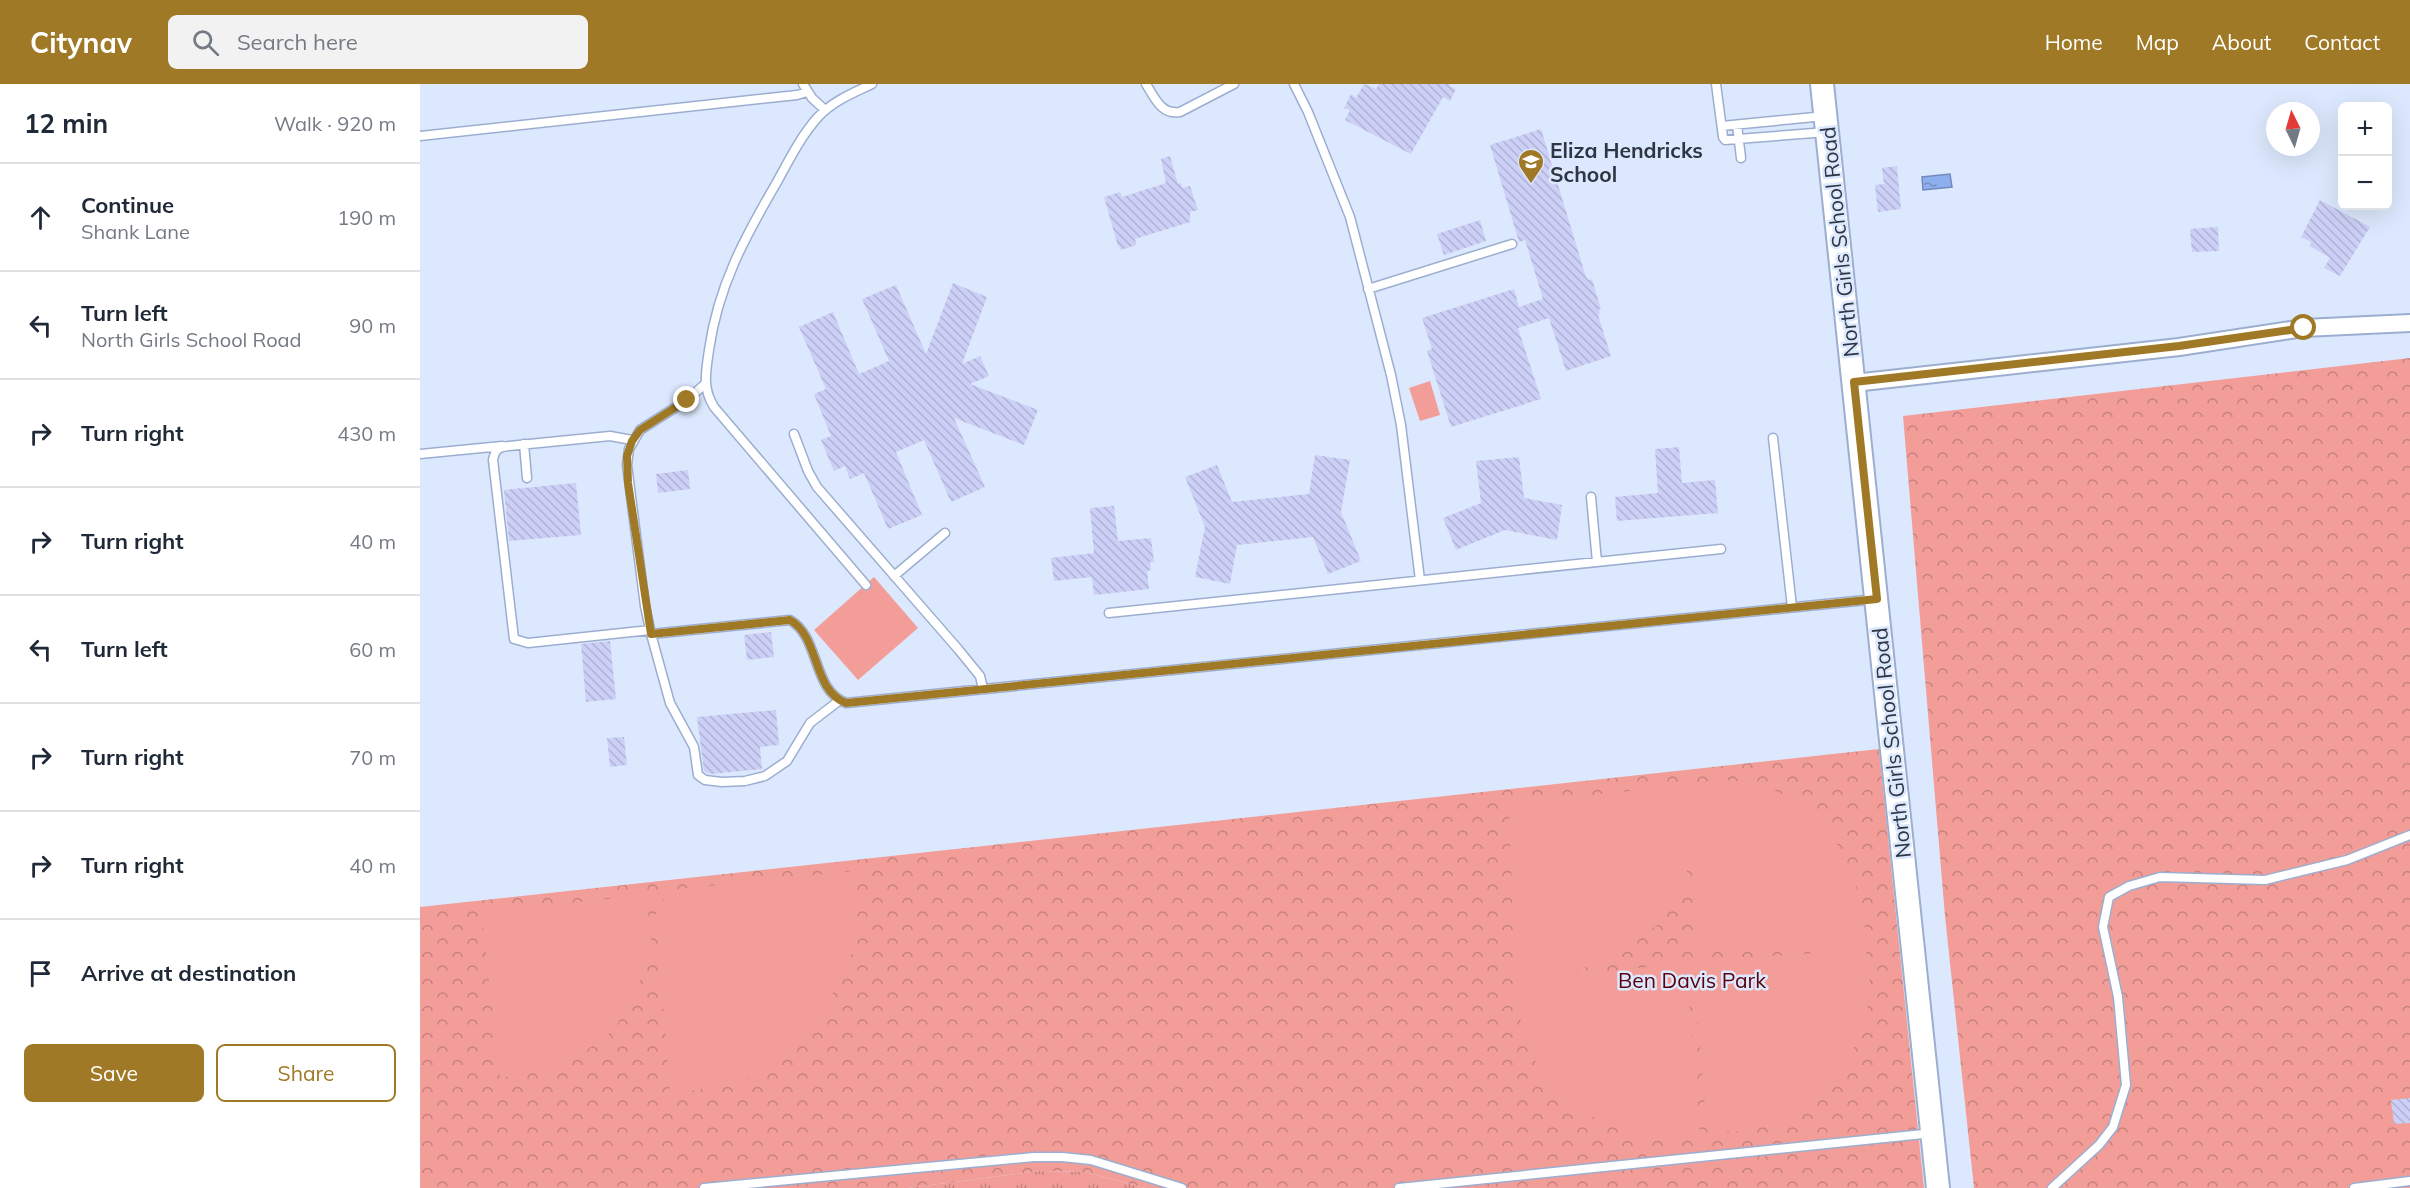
<!DOCTYPE html>
<html lang="en">
<head>
<meta charset="utf-8">
<style>
  body { margin:0; font-family:Mulish,sans-serif; background:#f2f2f3; color:#1f2937 }
  .controls { position:absolute; right:18px; top:18px; display:grid; overflow:hidden; border-radius:9px; box-shadow:0 6px 24px #0002 }
  .controls button { width:54px; height:54px; display:grid; place-items:center; padding:0; border:0; border-bottom:2px solid #e0e1e3; background:#fff; color:#1f2937; font:30px sans-serif }
  .compass { position:absolute; left:1846px; top:18px; width:54px; height:54px; border-radius:50%; background:#fff; box-shadow:0 6px 24px #0002; rotate:355deg }
  .stop { position:absolute; width:18px; height:18px; margin:-14px; border:4px solid #9f7926; border-radius:50%; background:#fff }
  .stop.end { background:#9f7926; border-color:#fff; box-shadow:0 2px 6px #0008 }
  .list { margin:0; padding:0; list-style:none }
  h2 { display:flex; justify-content:space-between; align-items:center; height:78px; margin:0; padding:0 24px; font-size:26px }
  h2 small { font-size:20px; font-weight:400; color:#747a83 }
  .list li { display:grid; grid-template-columns:39px 1fr auto; gap:18px; align-items:center; box-sizing:border-box; height:108px; padding:0 24px; border-top:2px solid #e0e1e3 }
  .list b { display:block; font-size:22px; white-space:nowrap }
  .list p { margin:0; font-size:20px; white-space:nowrap; color:#747a83 }
  .list em { font-size:20px; font-style:normal; color:#747a83 }
  .actions { display:flex; gap:12px; padding:18px 24px }
  .actions a { flex:1; padding:14px 0; border:2px solid #9f7926; border-radius:9px; text-align:center; font-size:21px; color:#9f7926 }
  .actions .main { background:#9f7926; color:#fff }
  .icon { flex:none; width:33px; height:33px; fill:none; stroke:currentColor; stroke-width:2; stroke-linecap:round; stroke-linejoin:round }
  .map { position:relative; flex:none; width:1990px; height:1104px; overflow:hidden }
  header { display:flex; align-items:center; gap:36px; box-sizing:border-box; height:84px; padding:0 30px; background:#9f7926; color:#fff }
  header strong { font-size:28px }
  nav { display:flex; gap:33px; margin-inline-start:auto; font-size:21px }
  .search { width:420px; height:54px; background:#f2f2f3; display:flex; align-items:center; gap:15px; box-sizing:border-box; padding:0 21px; border-radius:9px; color:#747a83; font-size:22px }
  main { display:flex }
  aside { flex:1; background:#fff }
  .map>svg:first-child { display:block }
  .grass { fill:url(#grass-tufts) }
  .park { fill:url(#park-crowns) }
  .pitch { fill:#f39d98 }
  .water { fill:url(#water-ripples); stroke:#718abb; stroke-width:1.5 }
  .building { fill:url(#building-back-hatch) }
  .lines { fill:none; stroke-linecap:round; stroke-linejoin:round }
  .service-casing { stroke:#9caed0; stroke-width:11 }
  .minor-casing { stroke:#9caed0; stroke-width:20 }
  .secondary-casing { stroke:#9caed0; stroke-width:26 }
  .service { stroke:#fff; stroke-width:8 }
  .minor { stroke:#fff; stroke-width:16 }
  .secondary { stroke:#fff; stroke-width:22 }
  .route { stroke:#9f7926; stroke-width:8 }
  .labels { text-anchor:middle; dominant-baseline:central; stroke-width:5; stroke-linejoin:round; paint-order:stroke }
  .poi-label { font-size:21px; font-weight:bold; fill:#2e3543; stroke:#dce8fd; text-anchor:start }
  .street-label { font-size:21px; fill:#2e3543; stroke:#dce8fd }
  .park-label { font-size:21px; fill:#58000c; stroke:#dce8fd }
</style>
</head>
<body>
<header>
<strong>Citynav</strong>
<div class="search"><svg class="icon" aria-label="search" viewBox="0 0 24 24"><circle cx="10" cy="10" r="6"/><path d="M15 15l6 6"/></svg>Search here</div>
<nav><a>Home</a><a>Map</a><a>About</a><a>Contact</a></nav>
</header>
<main>
<aside>
<h2>12 min<small>Walk · 920 m</small></h2>
<ul class="list">
<li><svg class="icon" aria-label="ahead" viewBox="0 0 24 24"><path d="M12 20V5M6 11l6-6 6 6"/></svg><div><b>Continue</b><p>Shank Lane</p></div><em>190 m</em></li>
<li><svg class="icon" aria-label="left" viewBox="0 0 24 24"><path d="M17 20v-9H6M10 6l-5 5 5 5"/></svg><div><b>Turn left</b><p>North Girls School Road</p></div><em>90 m</em></li>
<li><svg class="icon" aria-label="right" viewBox="0 0 24 24"><path d="M7 20v-9h11M14 6l5 5-5 5"/></svg><div><b>Turn right</b></div><em>430 m</em></li>
<li><svg class="icon" aria-label="right" viewBox="0 0 24 24"><path d="M7 20v-9h11M14 6l5 5-5 5"/></svg><div><b>Turn right</b></div><em>40 m</em></li>
<li><svg class="icon" aria-label="left" viewBox="0 0 24 24"><path d="M17 20v-9H6M10 6l-5 5 5 5"/></svg><div><b>Turn left</b></div><em>60 m</em></li>
<li><svg class="icon" aria-label="right" viewBox="0 0 24 24"><path d="M7 20v-9h11M14 6l5 5-5 5"/></svg><div><b>Turn right</b></div><em>70 m</em></li>
<li><svg class="icon" aria-label="right" viewBox="0 0 24 24"><path d="M7 20v-9h11M14 6l5 5-5 5"/></svg><div><b>Turn right</b></div><em>40 m</em></li>
<li><svg class="icon" aria-label="arrive" viewBox="0 0 24 24"><path d="M6 21V4h12l-3 4 3 4H6"/></svg><div><b>Arrive at destination</b></div></li>
</ul>
<div class="actions"><a class="main">Save</a><a>Share</a></div>
</aside>
<div class="map">
<svg width="1990" height="1104" viewBox="0 0 1990 1104">
  <defs>
    <pattern id="grass-tufts" width="24" height="20" patternUnits="userSpaceOnUse" patternTransform="scale(1.5)"><rect width="24" height="20" fill="#f39d98"/><path d="M3 7l-1-3M5 7V3M7 7l1-3M15 17l-1-3M17 17v-4M19 17l1-3" fill="none" stroke="#c5817e"/></pattern>
    <pattern id="park-crowns" width="20" height="18" patternUnits="userSpaceOnUse" patternTransform="scale(1.5)"><rect width="20" height="18" fill="#f39d98"/><path d="M2 6a3 3 0 1 1 6 0M12 15a3 3 0 1 1 6 0" fill="none" stroke="#c5817e"/></pattern>
    <pattern id="water-ripples" width="26" height="14" patternUnits="userSpaceOnUse" patternTransform="scale(1.5)"><rect width="26" height="14" fill="#8eafef"/><path d="M2 4q2-2 4 0t4 0M15 11q2-2 4 0t4 0" fill="none" stroke="#748fc3"/></pattern>
    <pattern id="building-back-hatch" width="6" height="6" patternUnits="userSpaceOnUse" patternTransform="scale(1.5)"><rect width="6" height="6" fill="#cdd0f6"/><path d="M-1 5l2 2M0 0l6 6M5-1l2 2" fill="none" stroke="#b0b3d4"/></pattern>
  </defs>
  <rect width="100%" height="100%" fill="#dce8fd"/>
  <path class="grass" d="M619 1087 665 1088 725 1104H488Z"/>
  <path class="park" d="M1990 274V1104H1554L1525 832 1483 332Z
    M1459 665 1504 1104H725L665 1088 619 1087 488 1104H0V823Z"/>
  <path class="pitch" d="M1010 297 1020 331 1000 337 989 304Z
    M454 493 498 544 438 596 394 546Z
    M1311 696C1324 698 1339 700 1351 705 1417 732 1441 793 1447 860L1273 869 1272 764 1266 792 1240 839 1196 873 1143 891H1095L1089 720Z
    M434 787 439 854 396 944 361 978 318 998 250 1011 236 829 250 806Z
    M226 811 231 857 219 902 194 946 152 977 112 988 80 994 63 843 75 827Z
    M1446 866C1447 881 1451 898 1449 912 1442 977 1391 1039 1324 1047 1312 1048 1299 1047 1287 1047L1273 877Z
    M1266 879 1280 1049C1256 1050 1231 1052 1207 1047 1170 1038 1129 1007 1113 973 1101 949 1098 923 1094 897Z"/>
  <path class="water" d="M1530 90 1532 103 1503 106 1502 93Z"/>
  <path class="building" d="M944 0 956 5 959 0H1030L1029 2 1036 5 1030 17 1023 13 991 70 925 36 930 26 924 24 931 10 936 14Z
    M1121 45 1166 193 1169 196 1172 195 1181 225H1179L1180 230 1178 231 1191 272 1146 287 1129 234 1098 244 1121 315 1031 343 1007 267 1012 265 1002 234 1094 205 1099 223 1123 215 1105 156 1099 158 1070 61Z
    M750 72 758 100 761 99 762 104 770 102 778 126 770 128V138L715 155 716 161 701 166 699 162H698L684 113 700 108 702 113 746 99 741 75Z
    M1477 82 1481 125 1458 128 1455 101 1464 100 1462 84Z
    M1900 116 1950 143 1920 192 1904 184 1910 174 1890 162 1891 158 1881 153Z
    M1060 136 1066 157 1024 171 1017 150Z
    M1798 143 1799 167 1772 168 1770 145Z
    M533 199 567 213 542 280 560 272 569 292 550 300 618 326 604 361 534 334 565 403 531 418 504 356 476 368 502 431 468 445 444 389 430 395 425 382 414 387 405 366 401 356 411 352 394 310 406 305 379 243 413 228 439 290 469 277 442 215 476 201 506 270Z
    M1259 363 1262 399 1295 396 1298 429 1197 437 1195 413 1238 409 1235 365Z
    M895 371 930 376 921 428 941 477 908 490 893 453 817 461 810 500 775 493 785 443 765 393 797 381 812 418 889 410Z
    M1099 373 1104 414 1142 421 1137 456 1085 446 1036 466 1023 434 1061 419 1056 377Z
    M268 386 270 405 238 409 236 390Z
    M156 399 161 451 89 457 84 406Z
    M694 422 698 457 731 454 734 478H730L731 486 727 487 729 505 674 511 672 493 634 497 631 474 674 469 670 424Z
    M351 548 354 573 327 576 324 551Z
    M190 557 196 615 166 618 161 560Z
    M356 626 359 661 340 663 342 685 290 690 284 687 277 633Z
    M204 653 207 681 190 683 187 654Z
    M1990 1014V1039L1974 1040 1971 1016Z"/>
  <g class="lines">
    <defs>
      <path id="service" d="M383 0 392 14 405 26
        M726 0C735 14 741 31 760 28L814 0
        M874 0 888 28 930 133 971 291 981 341 1000 496
        M1296 0 1303 53 1305 56 1407 48
        M1317 41 1321 74
        M1302 42 1405 32
        M0 52 377 11 387 8
        M948 205 1092 160
        M285 300 267 316 220 346 209 365 207 381 225 522 231 550 250 619 274 663 278 691 285 696 302 698 325 697 345 692 367 677 390 639 420 616
        M374 350 388 387 397 403 538 565 560 592 563 605
        M1353 354 1372 523
        M212 356 190 352 89 362C79 363 75 365 73 376L94 555 108 559 230 546
        M104 360 107 394
        M0 370 82 362
        M1171 413 1177 478
        M474 492 525 449
        M446 501 294 323C282 304 286 287 289 266 298 202 325 153 357 98 369 76 381 52 398 33 413 17 433 9 452 0
        M689 529 1301 465
        M231 550 370 536C400 553 392 606 426 619L1456 515
        M284 1104 614 1073H642L671 1076 762 1104
        M979 1104 1513 1049
        M1632 1104 1679 1061 1693 1043 1706 1001 1698 913 1683 843 1689 813 1709 802 1740 793 1845 796 1927 776 1990 751
        M1934 1104 1990 1097"/>
      <path id="minor" d="M1434 299 1759 263 1884 244 1990 239"/>
      <path id="secondary" d="M1402 0 1518 1104"/>
    </defs>
    <use href="#service" class="service-casing"/>
    <use href="#minor" class="minor-casing"/>
    <use href="#secondary" class="secondary-casing"/>
    <use href="#service" class="service"/>
    <use href="#minor" class="minor"/>
    <use href="#secondary" class="secondary"/>
  </g>
  <g class="lines">
    <path class="route" d="M267 316 220 346 212 357 207 372 208 399 231 550 370 536C400 553 392 606 426 619L1457 515 1434 298 1759 262 1884 244"/>
  </g>
  <defs>
    <symbol id="school-pin" viewBox="-11 -11 22 30"><path d="M0 17L-7.5 6A9.5 9.5 0 1 1 7.5 6Z" fill="#9f7926" stroke="#dce8fd"/><path d="M0-5L7-2L0 1L-7-2ZM-4 1L0 2.5L4 1V4Q0 6-4 4Z" fill="#fff"/></symbol>
  </defs>
  <g fill-rule="evenodd">
    <use href="#school-pin" x="1096" y="63" width="30" height="40"/>
  </g>
  <g class="labels">
    <g class="poi-label">
      <text x="1130" y="66">Eliza Hendricks<tspan x="1130" dy="24">School</tspan></text>
    </g>
    <g class="street-label">
      <text transform="translate(1419 158) rotate(-96)">North Girls School Road</text>
      <text transform="translate(1471 659) rotate(-96)">North Girls School Road</text>
    </g>
    <g class="park-label">
      <text x="1272" y="896">Ben Davis Park</text>
    </g>
  </g>
</svg>
<div class="controls">
<button>+</button>
<button>−</button>
</div>
<svg class="compass" viewBox="-18 -18 36 36"><path d="M0-13l5 13h-10z" fill="#e53935"/><path d="M0 13l5-13h-10z" fill="#747a83"/></svg>
<div class="stop" style="left:1884px;top:244px"></div>
<div class="stop end" style="left:267px;top:316px"></div>
</div>
</main>
</body>
</html>
